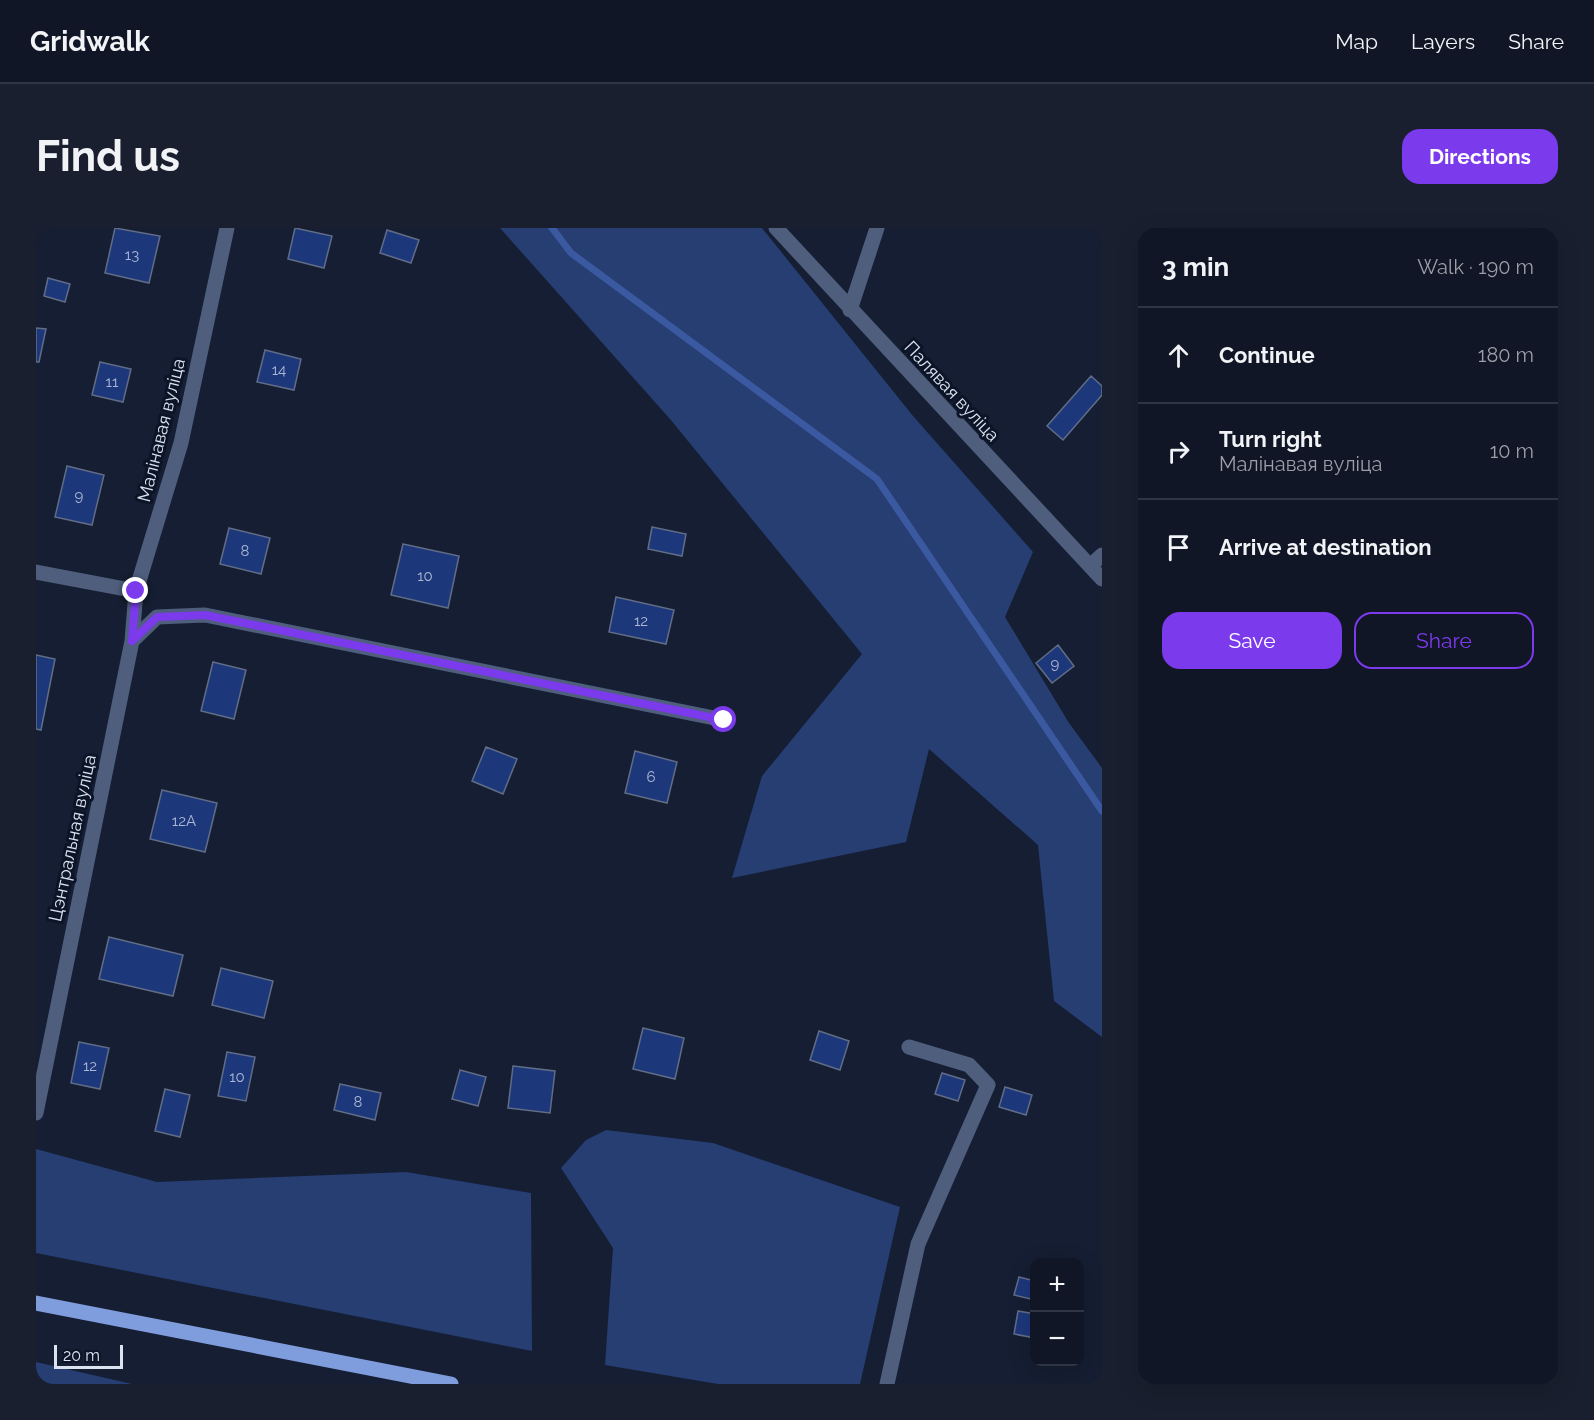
<!DOCTYPE html>
<html lang="en">
<head>
<meta charset="utf-8">
<style>
  body { margin:0; font-family:Raleway,sans-serif; background:#191f2e; color:#f1f3f6 }
  .controls { position:absolute; right:18px; bottom:18px; display:grid; overflow:hidden; border-radius:12px; box-shadow:0 6px 24px #0002 }
  .controls button { width:54px; height:54px; display:grid; place-items:center; padding:0; border:0; border-bottom:2px solid #303543; background:#101626; color:#f1f3f6; font:30px sans-serif }
  .scale { position:absolute; left:18px; bottom:15px; width:69px; box-sizing:border-box; padding-left:6px; border:3px solid #dbe2f0; border-top:0; font-size:16px; line-height:21px; white-space:nowrap; color:#dbe2f0; -webkit-text-stroke:4px #0c1528; paint-order:stroke }
  .stop { position:absolute; width:18px; height:18px; margin:-14px; border:4px solid #7c3aed; border-radius:50%; background:#fff }
  .stop.end { background:#7c3aed; border-color:#fff; box-shadow:0 2px 6px #0008 }
  .list { margin:0; padding:0; list-style:none }
  h2 { display:flex; justify-content:space-between; align-items:center; height:78px; margin:0; padding:0 24px; font-size:26px }
  h2 small { font-size:20px; font-weight:400; color:#9c9fa7 }
  .list li { display:grid; grid-template-columns:39px 1fr auto; gap:18px; align-items:center; box-sizing:border-box; height:96px; padding:0 24px; border-top:2px solid #303543 }
  .list b { display:block; font-size:22px; white-space:nowrap }
  .list p { margin:0; font-size:20px; white-space:nowrap; color:#9c9fa7 }
  .list em { font-size:20px; font-style:normal; color:#9c9fa7 }
  .actions { display:flex; gap:12px; padding:18px 24px }
  .actions a { flex:1; padding:14px 0; border:2px solid #7c3aed; border-radius:18px; text-align:center; font-size:21px; color:#7c3aed }
  .actions .main { background:#7c3aed; color:#fff }
  .icon { flex:none; width:33px; height:33px; fill:none; stroke:currentColor; stroke-width:2; stroke-linecap:round; stroke-linejoin:round }
  .map { position:relative; flex:none; width:1066px; height:1156px; overflow:hidden; border-radius:18px }
  header { display:flex; align-items:center; gap:36px; box-sizing:border-box; height:84px; padding:0 30px; background:#101626; border-bottom:2px solid #303543 }
  header strong { font-size:28px }
  nav { display:flex; gap:33px; margin-inline-start:auto; font-size:21px }
  .intro { display:flex; align-items:center; justify-content:space-between; box-sizing:border-box; height:144px; padding:0 36px }
  h1 { margin:0; font-size:42px }
  .button { padding:15px 27px; border-radius:18px; background:#7c3aed; color:#fff; font-size:21px; font-weight:700 }
  main { display:flex; gap:36px; padding:0 36px }
  aside { flex:1; background:#101626; border-radius:18px; box-shadow:0 6px 24px #0002 }
  .map>svg:first-child { display:block }
  .green { fill:#273e73 }
  .lines { fill:none; stroke-linecap:round; stroke-linejoin:round }
  .stream { stroke:#3b59a0; stroke-width:7 }
  .building { fill:#1d377b; stroke:#616d86; stroke-width:1.5 }
  .minor { stroke:#4f5e7d; stroke-width:15 }
  .major { stroke:#7f9cdd; stroke-width:15 }
  .route { stroke:#7c3aed; stroke-width:8 }
  .labels { text-anchor:middle; dominant-baseline:central; stroke-width:6; stroke-linejoin:round; paint-order:stroke }
  .number-label { font-size:15px; fill:#acb7d3 }
  .street-label { font-size:18px; fill:#dbe2f0; stroke:#0c1528 }
</style>
</head>
<body>
<header>
<strong>Gridwalk</strong>
<nav><a>Map</a><a>Layers</a><a>Share</a></nav>
</header>
<div class="intro"><h1>Find us</h1><a class="button">Directions</a></div>
<main>
<div class="map">
<svg width="1066" height="1156" viewBox="0 0 1066 1156">
  <rect width="100%" height="100%" fill="#151e32"/>
  <path class="green" d="M464 0H726L877 188 997 324 969 389 1033 495 1066 540V809L1018 773 1002 617 893 521 870 614 696 650 726 548 826 426 634 191Z
    M570 902 677 915 864 979 824 1156H682L569 1137 577 1020 525 940 550 912Z
    M0 921 121 954 370 944 495 965 496 1123 0 1025Z
    M0 1134 96 1156H0Z"/>
  <g class="lines">
    <path class="stream" d="M516 0 535 25 841 251 1066 583"/>
  </g>
  <path class="building" d="M79 0 124 8 113 55 69 45Z
    M259 0 296 8 288 40 252 31Z
    M351 2 383 12 375 35 344 25Z
    M12 50 34 56 29 74 8 68Z
    M0 100 10 101 3 134H0Z
    M229 122 265 131 258 162 221 154Z
    M64 134 95 141 87 174 56 167Z
    M1055 148 1066 158V167L1027 212 1011 198Z
    M31 238 68 247 56 297 19 289Z
    M616 299 650 306 646 328 612 321Z
    M193 300 234 310 225 346 184 336Z
    M367 316 423 328 412 380 355 367Z
    M580 369 638 382 630 416 573 404Z
    M1022 417 1038 438 1016 455 1000 435Z
    M0 427 19 431 5 502 0 501Z
    M177 434 210 442 198 491 165 483Z
    M450 519 481 531 467 566 436 553Z
    M599 523 641 534 631 575 589 565Z
    M126 562 181 575 169 624 114 611Z
    M73 709 147 727 137 768 63 751Z
    M185 740 237 753 228 790 176 777Z
    M607 800 648 810 639 851 597 841Z
    M783 803 813 813 804 842 774 832Z
    M43 814 73 820 64 861 35 855Z
    M191 824 219 829 210 873 182 868Z
    M477 838 519 843 514 885 472 880Z
    M424 842 450 849 442 878 416 871Z
    M906 845 929 852 922 873 899 866Z
    M304 856 345 865 339 892 298 882Z
    M969 859 996 867 990 887 963 879Z
    M129 861 154 867 144 909 119 903Z
    M983 1049 999 1053V1072L978 1067Z
    M982 1083 999 1086V1110L978 1106Z"/>
  <g class="lines">
    <path class="minor" d="M740 0 1066 351
      M814 82 841 0
      M1054 338 1066 327
      M0 344 100 363
      M96 413 121 389 169 387 688 492
      M0 885 96 413 100 363 145 215 191 0
      M851 1156 882 1016 952 857 933 837 873 819"/>
    <path class="major" d="M0 1075 415 1156"/>
  </g>
  <g class="lines">
    <path class="route" d="M100 363 96 413 121 389 169 387 688 492"/>
  </g>
  <g class="labels">
    <g class="number-label">
      <text x="96" y="27">13</text>
      <text x="243" y="142">14</text>
      <text x="76" y="154">11</text>
      <text x="43" y="268">9</text>
      <text x="209" y="323">8</text>
      <text x="389" y="348">10</text>
      <text x="605" y="393">12</text>
      <text x="1019" y="436">9</text>
      <text x="615" y="549">6</text>
      <text x="148" y="593">12А</text>
      <text x="54" y="838">12</text>
      <text x="201" y="849">10</text>
      <text x="322" y="874">8</text>
    </g>
    <g class="street-label">
      <text transform="translate(916 163) rotate(47)">Палявая вуліца</text>
      <text transform="translate(125 202) rotate(-76)">Малінавая вуліца</text>
      <text transform="translate(36 610) rotate(-78)">Цэнтральная вуліца</text>
    </g>
  </g>
</svg>
<div class="controls">
<button>+</button>
<button>−</button>
</div>
<div class="scale">20 m</div>
<div class="stop" style="left:688px;top:492px"></div>
<div class="stop end" style="left:100px;top:363px"></div>
</div>
<aside>
<h2>3 min<small>Walk · 190 m</small></h2>
<ul class="list">
<li><svg class="icon" aria-label="ahead" viewBox="0 0 24 24"><path d="M12 20V5M6 11l6-6 6 6"/></svg><div><b>Continue</b></div><em>180 m</em></li>
<li><svg class="icon" aria-label="right" viewBox="0 0 24 24"><path d="M7 20v-9h11M14 6l5 5-5 5"/></svg><div><b>Turn right</b><p>Малінавая вуліца</p></div><em>10 m</em></li>
<li><svg class="icon" aria-label="arrive" viewBox="0 0 24 24"><path d="M6 21V4h12l-3 4 3 4H6"/></svg><div><b>Arrive at destination</b></div></li>
</ul>
<div class="actions"><a class="main">Save</a><a>Share</a></div>
</aside>
</main>
</body>
</html>
